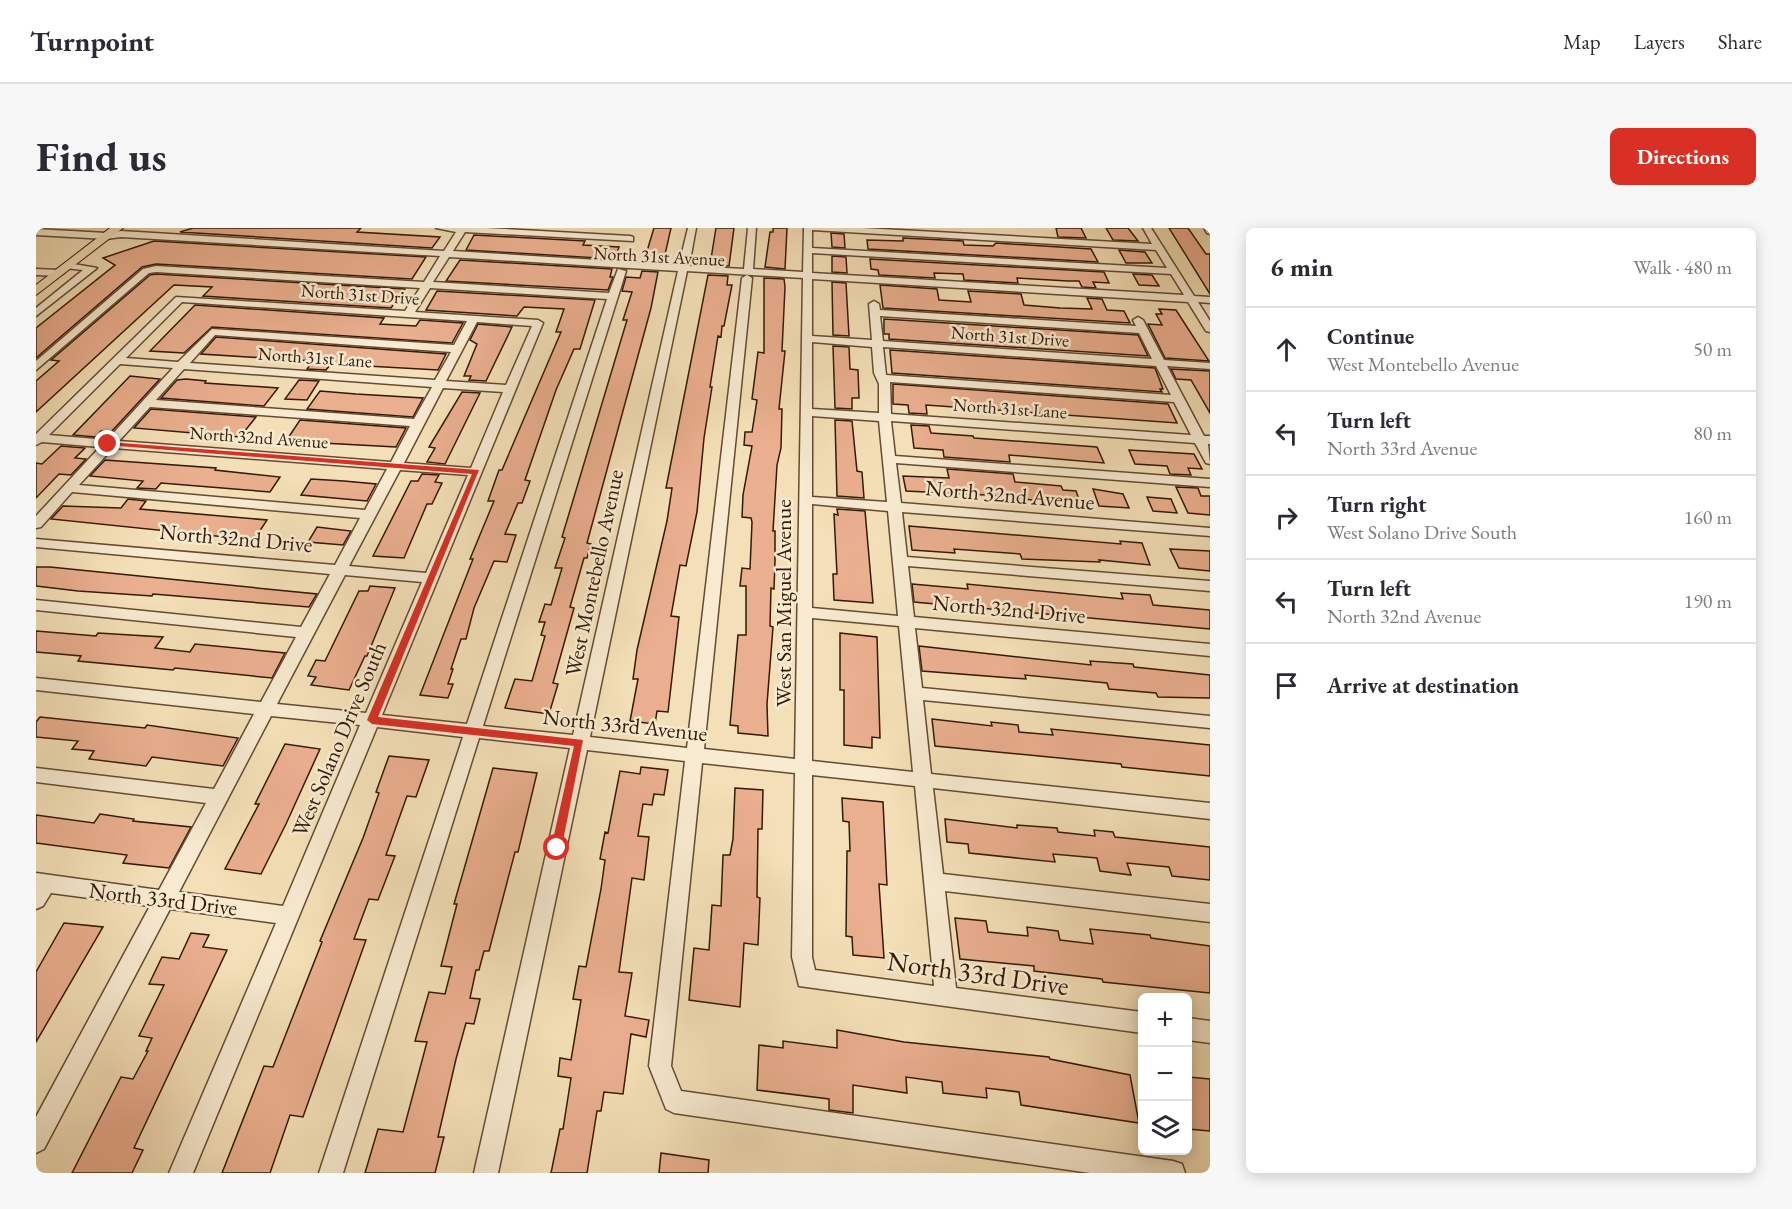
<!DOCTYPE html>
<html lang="en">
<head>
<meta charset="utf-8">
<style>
  body { margin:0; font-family:"EB Garamond",serif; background:#f7f7f7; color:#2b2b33 }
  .controls { position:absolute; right:18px; bottom:18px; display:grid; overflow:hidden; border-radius:9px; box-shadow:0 3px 15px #0003 }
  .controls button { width:54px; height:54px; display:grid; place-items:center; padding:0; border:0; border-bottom:2px solid #e1e1e2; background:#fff; color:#2b2b33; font:30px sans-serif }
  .stop { position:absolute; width:18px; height:18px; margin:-14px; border:4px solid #d93025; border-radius:50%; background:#fff }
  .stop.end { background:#d93025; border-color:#fff; box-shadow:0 2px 6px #0008 }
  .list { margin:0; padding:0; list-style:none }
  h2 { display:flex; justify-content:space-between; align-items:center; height:78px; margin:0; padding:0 24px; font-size:26px }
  h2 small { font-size:20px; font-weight:400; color:#7c7c81 }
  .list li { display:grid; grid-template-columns:39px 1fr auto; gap:18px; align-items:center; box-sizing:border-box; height:84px; padding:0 24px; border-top:2px solid #e1e1e2 }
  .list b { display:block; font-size:22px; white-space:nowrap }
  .list p { margin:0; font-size:20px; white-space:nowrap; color:#7c7c81 }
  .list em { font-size:20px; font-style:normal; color:#7c7c81 }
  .icon { flex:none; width:33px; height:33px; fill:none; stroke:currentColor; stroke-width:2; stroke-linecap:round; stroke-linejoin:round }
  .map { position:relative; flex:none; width:1174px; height:945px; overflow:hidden; border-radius:9px }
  header { display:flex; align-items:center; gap:36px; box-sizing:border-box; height:84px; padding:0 30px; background:#fff; border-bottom:2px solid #e1e1e2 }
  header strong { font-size:28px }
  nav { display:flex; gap:33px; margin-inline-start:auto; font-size:21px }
  .intro { display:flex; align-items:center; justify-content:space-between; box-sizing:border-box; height:144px; padding:0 36px }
  h1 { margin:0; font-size:42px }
  .button { padding:15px 27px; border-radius:9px; background:#d93025; color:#fff; font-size:21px; font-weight:700 }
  main { display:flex; gap:36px; padding:0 36px }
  aside { flex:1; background:#fff; border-radius:9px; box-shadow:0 3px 15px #0003 }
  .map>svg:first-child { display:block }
  .building { fill:#eaaf8f; stroke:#341905; stroke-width:1.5 }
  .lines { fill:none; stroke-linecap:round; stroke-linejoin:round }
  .minor-casing { stroke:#644b32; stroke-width:3 }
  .major-casing { stroke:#341905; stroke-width:2 }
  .minor { fill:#f8ebd1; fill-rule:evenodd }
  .major { fill:#f4e0b8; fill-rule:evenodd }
  .route { fill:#d93025 }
  .labels { text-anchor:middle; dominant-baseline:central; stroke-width:5; stroke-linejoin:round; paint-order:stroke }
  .far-street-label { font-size:18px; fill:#341905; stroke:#f8ebd1 }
  .street-label { font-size:22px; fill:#341905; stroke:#f8ebd1 }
  .near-street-label { font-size:27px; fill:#341905; stroke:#f8ebd1 }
</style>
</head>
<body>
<header>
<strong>Turnpoint</strong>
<nav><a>Map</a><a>Layers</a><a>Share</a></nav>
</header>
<div class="intro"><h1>Find us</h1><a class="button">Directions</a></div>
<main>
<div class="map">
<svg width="1174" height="945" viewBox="0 0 1174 945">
  <rect width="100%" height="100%" fill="#f4e0b8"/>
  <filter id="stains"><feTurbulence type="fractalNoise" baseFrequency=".00333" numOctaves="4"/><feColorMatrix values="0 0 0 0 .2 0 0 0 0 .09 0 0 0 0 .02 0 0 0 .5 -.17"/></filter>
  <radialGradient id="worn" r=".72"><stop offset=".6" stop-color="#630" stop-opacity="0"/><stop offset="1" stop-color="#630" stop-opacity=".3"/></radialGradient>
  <path class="building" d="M157 0H325L321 4 404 9 396 20 144 4Z
    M618 0H635L628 31 625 30 624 34 608 33Z
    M680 0H698L693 38 674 37Z
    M737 0H751L749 41 729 39 734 4H737Z
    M1020 0H1045L1050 10 1022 9Z
    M1070 0H1092L1102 13 1077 12Z
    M1133 0H1152L1170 26H1174V66Z
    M795 5 808 6 809 20 796 19Z
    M438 7 549 13 547 17 583 19 579 31 430 22Z
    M867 10 927 13 928 17 957 18 960 15 1055 21 1062 34 832 21 831 12 867 13Z
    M118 13 390 29 376 51 120 36 106 39 0 130V100L79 37 67 30Z
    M1083 22 1109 24 1116 35H1090Z
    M796 28 810 29 811 45 796 44Z
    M834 31 1068 44 1073 55 1057 54 1060 60 1046 59 1043 53H1032L981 50 982 55 928 52 927 46 898 45 899 50 843 47 842 42 835 41Z
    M424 32 576 41 574 49H577L572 62 410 53Z
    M606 43 622 44 615 80 551 315 555 316 551 330H548L534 379 538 380 517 455 522 456 513 486 469 480 479 451 496 453 509 408 505 407 509 394H503L509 376 515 377 526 340H519L529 310 526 309 591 92H587L596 64 586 63 590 49 604 50Z
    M120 46 369 61 355 80 167 68 176 59 138 57 0 184V153L23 133 15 132 114 47Z
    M1097 46 1116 47 1123 58 1103 57Z
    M672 47 692 48 691 57H696L688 98H686L685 109 682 108 674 159H676L668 210 661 284 650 338 644 337 635 388 643 389 632 484 621 483 619 496 594 493 602 451H597L601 422 631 293 636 260H630Z
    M728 50 748 51 749 59 746 123H749L743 181H746L745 220 741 237 737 303H739V333L738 361 735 360 734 398 737 399 731 476 732 508 702 505V498L694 497 702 407H710V358H704L706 340 714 341 716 294 715 290 706 289 707 267 716 218 708 217 709 204H716L721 172 716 171 722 124 728 125Z
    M796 54 810 55 813 108 797 107Z
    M844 57 901 61 903 72 935 74 932 63 985 66 988 77 1024 80 1056 81 1051 70 1066 71 1071 82 1088 83 1094 95 847 80Z
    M401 63 559 72 544 121H538L520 162 489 252 494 253 486 275H482L469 306 480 307 471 334 458 333 438 380 430 411H425L415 441H417L412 456H417L412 470 384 467 437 331H434L458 273H452L463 242H466L525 104H520L528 81 488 79 481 88 390 82Z
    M159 77 348 90 344 96 380 98 384 92 427 95 416 115 176 99 148 125 114 123Z
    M1123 81 1140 82 1173 133 1129 130 1112 96 1126 97 1120 86H1126Z
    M848 91 1102 107 1112 128 853 111V106H848Z
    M442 96 476 99 450 153 433 152 435 148H428L441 116 434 112Z
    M180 109 410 126 402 142 295 136 290 142 271 141 277 133 165 126Z
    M797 118 813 119 814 141 822 142 823 170H816V181L799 180Z
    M854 122 1119 140 1127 161H1124L1126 164 856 145Z
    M1135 141 1174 143V185L1155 152 1140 151Z
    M94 148 124 151 75 204 65 203 60 209 37 207Z
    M150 151 170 153 169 155 242 160 228 178 125 170 141 152Z
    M263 152 283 153 271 172 249 171Z
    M857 156 1132 176 1141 195 890 177 891 186 873 185 872 177 857 176Z
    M284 163 320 166 387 170 377 189 271 181Z
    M426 164 444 165 409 236 391 234 399 220 393 219Z
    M115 181 220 189 204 209 98 200Z
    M264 192 370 200 360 219 250 213Z
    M799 192 816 193 821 243 826 244 828 270 801 268Z
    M875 197 893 198 895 205 937 208 938 210 1061 219 1068 235 973 227 974 234 908 229 907 222 878 220Z
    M25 218 49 220 39 230 50 231 35 247 23 246 0 270V235L6 236Z
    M1093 222 1158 226 1166 241 1152 240 1155 247 1134 246 1131 238 1099 236Z
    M69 232 180 240 179 242 244 249 234 264 125 255 120 261 101 260 107 253 54 248Z
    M911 241 977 246 979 254 1025 258 1027 262 1040 263 1045 277 950 267 870 263 867 248 913 250Z
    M386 246 403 247 399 254 406 255 396 276H391L368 330 337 328 375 253H382Z
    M275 251 308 253 340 256 331 273 265 267Z
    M1140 259 1162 260 1165 268H1174V287L1152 285Z
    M1057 261 1087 266 1093 280 1063 278Z
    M1111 269 1135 271 1141 285 1117 283Z
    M92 271 110 273 104 281 231 292 218 312 15 291 27 278 85 280Z
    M801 281 829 283 837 375 798 372 797 346H801L798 286 802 287Z
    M873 298 1085 316 1084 313 1106 315 1114 337 1063 332 1064 334 986 331 984 326 918 321 919 325 876 322Z
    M281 299 315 303 307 317 272 314Z
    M1134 321 1174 323V343L1143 340Z
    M0 339H14L281 366 273 379 117 366 116 368 42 363 0 358Z
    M876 356 932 361 931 356 1087 371 1085 365 1114 367 1117 377 1174 382V401L878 374Z
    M334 358 359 360 331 428H329L313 462 275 457 280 449 272 448 280 432 289 433 323 363H332Z
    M0 403 60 408 62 405 127 409 119 420 154 424 159 416 249 425 236 450 139 440 137 442 42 433 45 428 0 424Z
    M804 405 841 409 844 510 836 509V520L808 517V462H804Z
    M883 418 1055 437 1054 433 1097 436 1098 439 1174 447V470L1122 469 1120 465 1073 461 1071 455 989 447 990 451 886 443Z
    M4 489 109 500 111 497 202 510 187 538 116 529 110 538 53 531 58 523 36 521 42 513 0 509V494Z
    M896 491 956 498 955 494 982 497 983 504 1017 507 1015 501 1174 517V548L1086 539 1085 536 899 518Z
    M249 516 284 521 250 596 225 646 189 641 223 576H219Z
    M353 528 393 532 380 569 371 568 350 627 359 628 342 672 333 671 318 711 330 712 267 889 254 887 234 945H186L228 838 237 839 286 714 284 713 327 610 343 565 340 564Z
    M605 539 632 542 628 567 618 566 616 577 607 576 602 608 613 609 608 652 596 650 583 744 596 745 589 788 613 792 610 809 595 806 587 866 568 864 565 883H561L551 945H515L524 901H527L535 850 522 848 524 830 535 832 545 772 537 771 543 738 550 739 565 661 569 632 564 631 569 604 572 605 584 543 604 546Z
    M457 540 501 545 482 624H479L453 723H448L443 742H440L434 770 444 771 438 796 430 795 420 831 402 909H408L399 945H329L342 901 367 904 391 814 379 813 393 764 409 766 416 739 405 738 421 676H418Z
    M699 560 727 562 726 601H722L721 669 724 670 722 717 708 715 704 779 653 772 658 720 673 722 676 677 685 678 687 627H694L697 611Z
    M806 570 847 574 851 657 843 656 848 730 817 727 816 709 810 708 811 623H814L813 594 807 593Z
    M64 586 98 591 97 593 155 599 133 640 87 635 91 627 0 615V587L58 595Z
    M909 591 981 600V597L1021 600 1022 604 1059 608 1058 602 1077 604 1079 609 1174 619V652L1136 648 1133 639 1091 635 1095 647 1064 643 1061 630 1017 626 1019 634 933 625 932 616 911 614Z
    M919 690 950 693 952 704 992 708 991 699 1022 703 1024 712 1057 716 1054 701 1114 707 1115 710 1174 718V765L1067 754 1066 751 998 743V738L924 731Z
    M28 695 67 699 0 814V744Z
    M155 705 173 707 167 719 191 722 98 920 107 922 96 945H36L85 849 97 851 112 823H110L116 810 103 808 128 757 113 756 126 729 143 731Z
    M801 802 868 814 1013 829 1014 831 1094 847 1103 895 985 877 983 864 950 860 951 870 907 865 906 854 870 849 871 865 817 857V885L793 882V871L721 862 723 817 747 820V813L801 820Z
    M1152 849 1174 851V903L1152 901Z
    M625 925 673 932 672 945H623Z"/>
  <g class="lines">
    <defs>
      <path id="minor" d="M400 0H450L594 8 597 9V13L429 4 417 23 643 37 652 0H660L653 38 708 41 712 0H720L717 41 767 44 768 0H827L1116 16 1107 0H1115L1158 68 1174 69V75L1162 74 1174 93V104L1170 103 1152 74 776 51V108L836 112 833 76 838 73 843 76 844 82 1100 98 1097 92 1102 89 1107 92 1128 132 1174 135V141L1131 138 1168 208H1174V216H1172L1174 236 1170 235 1159 215 855 193 859 228 1174 251V259L860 235 865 275 1174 300V308L866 284 871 329 1174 353V363L872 338 878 389 1174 416V428L879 400 886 460 1174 488V500L887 472 895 546 1174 575V591L897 560 907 646 1174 676V694L909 663 920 760 1106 784V805L763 758 756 729 759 545 666 535 635 838 645 863 1137 933 1146 936 1149 945H1054L638 885 630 881 613 838 649 533 551 522 462 945H438L534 520 443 510 307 945H283L427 509 341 499 157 945H133L240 695 134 681 8 921 0 925V889L114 678 15 665 7 678 0 681V645L123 662 170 575 0 554V540L178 561 218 486 0 462V450L225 474 260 409 0 382V372L265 399 294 346 0 319V311L299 337 324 290 36 264 5 299 0 300V288L64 219 6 214 0 217V206L140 69 369 83 384 60 120 44 113 45 0 142V133L107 41 120 38 388 54 404 28 85 9 70 11 0 7V1L70 5 85 3 408 23 420 4ZM776 2 1120 22 1131 40 776 20ZM776 25 1135 46 1148 67 776 45ZM413 29 642 43 537 507 447 498 590 43 582 41 573 65 397 54ZM651 43 767 50 759 531 668 521 716 50 711 47 706 50 651 520 554 509ZM394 60 571 71 431 496 346 487 507 95 502 92 379 84ZM146 74 431 93 418 117 176 101 142 134 90 130ZM844 88 1103 105 1116 131 847 113ZM441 94 496 98 470 157 410 153ZM179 107 415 124 399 152 154 135ZM776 114 836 119 838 145 843 156V185L776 181ZM847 119 1120 138 1135 167 850 147ZM84 136 137 140 71 212 13 207ZM148 141 396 159 378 191 120 172ZM854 154 1138 174 1155 207 855 186ZM407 160 467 164 435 240 368 235ZM114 179 374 198 355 234 83 213ZM776 188 843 193 851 274 776 269ZM77 220 351 241 329 282 43 257ZM364 242 432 247 390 345 313 338ZM776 276 852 283 862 388 776 380ZM309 347 386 354 330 485 241 476ZM776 390 863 398 877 544 776 533ZM235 488 324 497 247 678 143 664ZM776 547 879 558 898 758 779 742 776 729Z
        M1168 0H1174V6L1171 5Z
        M32 35 61 40 0 88V80L47 42 29 40 27 38Z
        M0 41 23 42 28 45 23 48 0 47Z
        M1152 790 1174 793V815L1152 812Z"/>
      <path id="major" d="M74 0H87L0 67V57Z"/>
    </defs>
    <use href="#minor" class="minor-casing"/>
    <use href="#major" class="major-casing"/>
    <use href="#minor" class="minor"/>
    <use href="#major" class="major"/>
  </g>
  <path class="route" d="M72 214 443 242 342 489 547 512 525 623H517L515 620 538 518 336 496 331 492 436 246 70 217Z"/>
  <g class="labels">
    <g class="far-street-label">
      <text transform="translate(623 28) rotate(3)">North 31st Avenue</text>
      <text transform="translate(324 66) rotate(4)">North 31st Drive</text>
      <text transform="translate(974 108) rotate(4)">North 31st Drive</text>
      <text transform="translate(279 129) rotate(4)">North 31st Lane</text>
      <text transform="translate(974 180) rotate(4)">North 31st Lane</text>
      <text transform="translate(223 209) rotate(4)">North 32nd Avenue</text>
    </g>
    <g class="street-label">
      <text transform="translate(974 267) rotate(5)">North 32nd Avenue</text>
      <text transform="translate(200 310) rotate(5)">North 32nd Drive</text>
      <text transform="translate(558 345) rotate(-78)">West Montebello Avenue</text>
      <text transform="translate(747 375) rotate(-90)">West San Miguel Avenue</text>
      <text transform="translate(973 381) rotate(5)">North 32nd Drive</text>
      <text transform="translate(589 497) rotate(6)">North 33rd Avenue</text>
      <text transform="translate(303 511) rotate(-67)">West Solano Drive South</text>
      <text transform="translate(127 671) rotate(7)">North 33rd Drive</text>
    </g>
    <g class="near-street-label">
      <text transform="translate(942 745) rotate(8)">North 33rd Drive</text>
    </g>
  </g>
  <rect width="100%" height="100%" filter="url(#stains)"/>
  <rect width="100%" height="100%" fill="url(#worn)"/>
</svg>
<div class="controls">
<button>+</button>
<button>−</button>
<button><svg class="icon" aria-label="layers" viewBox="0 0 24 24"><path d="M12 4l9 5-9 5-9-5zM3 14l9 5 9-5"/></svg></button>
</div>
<div class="stop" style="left:521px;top:620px"></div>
<div class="stop end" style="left:72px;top:216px"></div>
</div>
<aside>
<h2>6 min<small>Walk · 480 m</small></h2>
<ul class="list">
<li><svg class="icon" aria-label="ahead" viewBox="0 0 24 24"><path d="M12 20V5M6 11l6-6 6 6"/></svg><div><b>Continue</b><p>West Montebello Avenue</p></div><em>50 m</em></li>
<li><svg class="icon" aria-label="left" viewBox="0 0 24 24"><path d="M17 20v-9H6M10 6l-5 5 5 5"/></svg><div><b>Turn left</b><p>North 33rd Avenue</p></div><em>80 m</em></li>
<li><svg class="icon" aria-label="right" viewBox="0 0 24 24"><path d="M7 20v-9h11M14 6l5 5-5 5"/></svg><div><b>Turn right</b><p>West Solano Drive South</p></div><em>160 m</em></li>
<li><svg class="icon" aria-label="left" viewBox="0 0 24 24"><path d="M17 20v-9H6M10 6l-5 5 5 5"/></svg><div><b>Turn left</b><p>North 32nd Avenue</p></div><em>190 m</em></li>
<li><svg class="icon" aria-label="arrive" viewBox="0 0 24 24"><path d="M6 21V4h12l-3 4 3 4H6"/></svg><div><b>Arrive at destination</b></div></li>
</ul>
</aside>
</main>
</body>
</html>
